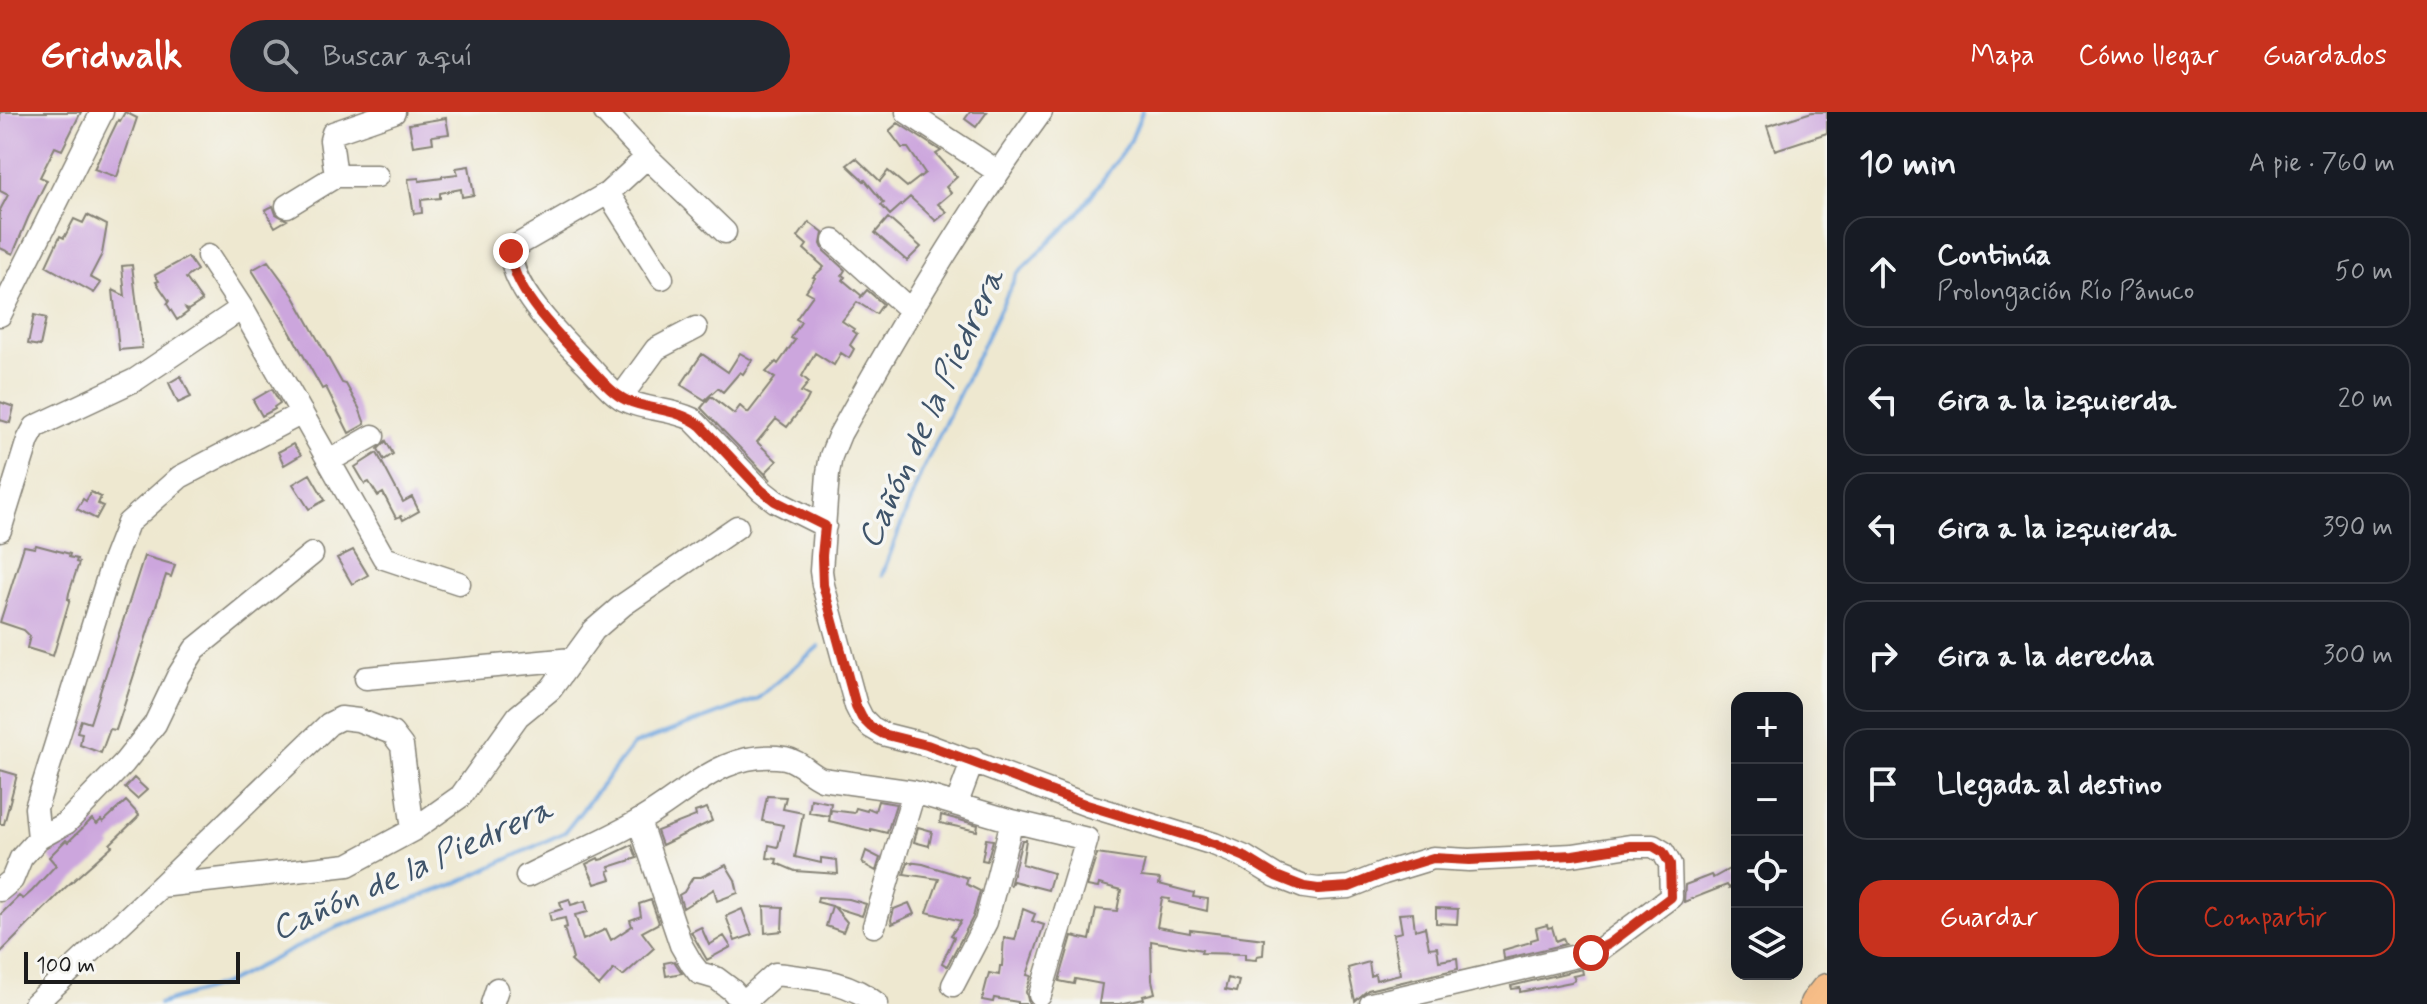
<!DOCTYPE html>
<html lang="es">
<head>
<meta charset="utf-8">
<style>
  body { margin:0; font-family:Mynerve,sans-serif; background:#242831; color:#f1f3f6 }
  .controls { position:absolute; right:24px; bottom:24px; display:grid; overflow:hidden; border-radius:16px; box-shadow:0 8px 32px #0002 }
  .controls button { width:72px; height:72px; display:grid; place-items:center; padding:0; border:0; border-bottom:2px solid #363941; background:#171b24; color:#f1f3f6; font:40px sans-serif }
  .scale { position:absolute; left:24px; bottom:20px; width:216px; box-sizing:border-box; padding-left:8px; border:4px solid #1c1c1c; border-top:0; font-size:22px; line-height:28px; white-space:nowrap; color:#1c1c1c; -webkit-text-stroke:6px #f6f6f2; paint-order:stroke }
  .stop { position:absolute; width:24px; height:24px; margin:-18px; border:6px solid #c8321e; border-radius:50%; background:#fff }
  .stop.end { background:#c8321e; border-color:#fff; box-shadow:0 2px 8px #0008 }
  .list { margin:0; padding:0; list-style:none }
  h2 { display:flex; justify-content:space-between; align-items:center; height:104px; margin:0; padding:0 32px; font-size:34px }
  h2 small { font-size:26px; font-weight:400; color:#9ea1a6 }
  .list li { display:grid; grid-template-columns:52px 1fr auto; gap:24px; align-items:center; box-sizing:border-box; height:112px; margin:0 16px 16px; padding:0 16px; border:2px solid #363941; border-radius:24px }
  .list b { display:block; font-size:30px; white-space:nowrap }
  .list p { margin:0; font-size:26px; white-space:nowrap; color:#9ea1a6 }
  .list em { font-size:26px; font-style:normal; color:#9ea1a6 }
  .actions { display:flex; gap:16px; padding:24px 32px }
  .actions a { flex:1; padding:18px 0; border:2px solid #c8321e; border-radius:24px; text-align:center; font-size:28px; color:#c8321e }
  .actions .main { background:#c8321e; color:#fff }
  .icon { flex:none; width:44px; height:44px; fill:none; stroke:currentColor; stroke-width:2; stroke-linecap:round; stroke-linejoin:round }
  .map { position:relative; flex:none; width:1827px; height:892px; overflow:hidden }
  header { display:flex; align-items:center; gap:48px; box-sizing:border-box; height:112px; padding:0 40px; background:#c8321e; color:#fff }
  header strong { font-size:38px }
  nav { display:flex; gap:44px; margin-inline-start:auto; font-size:28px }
  .search { width:560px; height:72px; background:#242831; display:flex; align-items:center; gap:20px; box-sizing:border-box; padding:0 28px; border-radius:44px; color:#9ea1a6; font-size:30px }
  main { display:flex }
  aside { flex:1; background:#171b24 }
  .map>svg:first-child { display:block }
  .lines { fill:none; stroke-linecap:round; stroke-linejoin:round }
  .stream { stroke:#73a8e0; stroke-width:4 }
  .building { fill:#cca6dd }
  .minor-casing { stroke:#858276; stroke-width:25 }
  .highway-casing { stroke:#858276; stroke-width:35 }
  .minor { stroke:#fff; stroke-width:22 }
  .highway { stroke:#f7be88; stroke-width:32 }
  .route { stroke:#c8321e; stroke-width:10 }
  .labels { text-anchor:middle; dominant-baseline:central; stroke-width:7; stroke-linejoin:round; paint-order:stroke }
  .water-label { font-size:34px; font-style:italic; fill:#3f546a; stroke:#f6f6f2 }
</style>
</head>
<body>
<header>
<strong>Gridwalk</strong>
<div class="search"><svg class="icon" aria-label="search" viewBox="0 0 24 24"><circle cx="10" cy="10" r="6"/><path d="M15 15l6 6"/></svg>Buscar aquí</div>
<nav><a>Mapa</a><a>Cómo llegar</a><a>Guardados</a></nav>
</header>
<main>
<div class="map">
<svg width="1827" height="892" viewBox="0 0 1827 892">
  <rect width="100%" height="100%" fill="#f6f6f2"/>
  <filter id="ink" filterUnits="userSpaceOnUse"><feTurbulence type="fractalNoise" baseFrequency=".0125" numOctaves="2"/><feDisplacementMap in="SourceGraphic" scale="16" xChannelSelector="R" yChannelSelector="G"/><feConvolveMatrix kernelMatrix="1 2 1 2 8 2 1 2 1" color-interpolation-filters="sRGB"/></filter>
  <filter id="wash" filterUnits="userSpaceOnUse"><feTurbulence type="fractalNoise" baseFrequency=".006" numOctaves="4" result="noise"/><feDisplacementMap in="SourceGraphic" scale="32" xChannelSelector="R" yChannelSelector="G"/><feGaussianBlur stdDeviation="1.8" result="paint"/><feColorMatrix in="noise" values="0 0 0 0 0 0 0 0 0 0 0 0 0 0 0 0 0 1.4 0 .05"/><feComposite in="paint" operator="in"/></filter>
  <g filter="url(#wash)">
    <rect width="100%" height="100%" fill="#eee8d0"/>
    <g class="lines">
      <path class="stream" d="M882 463 920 363 1017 162 1078 102 1131 28 1142 0
        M159 892 224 872 335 816 455 772 565 720 633 633 757 587 819 534"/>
    </g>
    <g id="blocks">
      <path class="building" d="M0 0H81L62 38 55 35 40 65 47 68 28 106 13 142 0 136V98L8 83 0 79Z
        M125 0 137 6 117 65 94 57 118 8 120 9Z
        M970 0H987L976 15 965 7Z
        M1812 0H1827V21L1775 38 1767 14Z
        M446 6 449 22 432 24 433 31 413 34 409 12Z
        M898 11 941 39 936 42 957 65 946 75 951 81 938 92 947 100 936 109 910 85 890 103 881 93 884 91 865 68 864 69 847 53 856 46 880 69 888 59 907 75 925 61 908 36H902L890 20V18Z
        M469 54 474 83 462 85 461 77 440 81V86L421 88 422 101 414 102 408 67 419 66V69L442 66V64L458 62 456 56Z
        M273 94 276 102 287 108 275 115 265 98Z
        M87 103 107 113 102 142 90 165 101 171 94 181 46 154 60 124 64 126 74 107 83 111Z
        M888 106 921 135 907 149 875 121Z
        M809 110 823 121 821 132 824 139 845 158 842 163 845 165 843 168 862 184 860 186 867 178 883 192 876 202 857 190 842 209 854 217 853 219 857 222 850 233 854 237 849 246 841 241 834 253 815 241 802 264 809 270 801 280 809 284 806 290 787 315 776 307 757 330 777 349 765 361 771 368 701 296 711 284 734 302 740 294 748 301 775 266 766 260 776 250 778 252 795 228 791 226 801 210 796 207 813 183 806 179 815 166 813 165 824 155 804 137 807 133 798 125Z
        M188 145 197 158 186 166 202 189 188 198 186 197 188 200 177 208 167 192 169 189 156 170 159 169 155 163Z
        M268 149 293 183 342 271 346 272 359 296 365 312 349 321 326 275 322 277 321 275 284 209 252 158Z
        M132 153 142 236 119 238 113 178 125 184 122 154Z
        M34 203 46 206 40 234 28 232Z
        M740 241 752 248 743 262 740 260 723 280 718 276 705 288 681 273 702 242 728 260Z
        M181 264 191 285 178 291 169 271Z
        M272 277 280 291 274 295 275 297 262 304 253 288Z
        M0 290 14 295 10 311 0 308Z
        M386 329 393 342 384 348 378 337Z
        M293 332 301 343 284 353 278 340Z
        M377 341 403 390 412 385 419 399 403 408 401 404 396 406 383 381 378 384 369 370 365 372 355 355Z
        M310 362 325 388 309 397 293 372Z
        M91 380 101 385 98 392 103 394 96 407 77 397 83 387 86 389Z
        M36 433 70 442 69 445 77 447 76 450 79 451 69 481 68 487H70L53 544 27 536 30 524 24 518 0 510 24 434 35 436Z
        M353 438 368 463 352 472 337 446Z
        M144 444 175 453 171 465 166 463 122 600 116 618 110 617 101 641 80 633 82 621 77 620 81 608 90 611Z
        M0 658 17 663 4 712H0Z
        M134 666 147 678 137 687 125 676Z
        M767 684 786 685 783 697 803 701 795 745 821 751V746L837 748 838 762 795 759 776 751 777 747 767 746 769 733 778 735 783 713 762 709Z
        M811 687 831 691 829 704 809 701Z
        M126 689 139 703 137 706 110 732 112 734 65 776 0 841V803L19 784 23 787 32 779 56 753 49 745 66 728 68 730 92 707 97 712 101 708 103 710Z
        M878 689 896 692 887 721 871 717V719L829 709 831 698 854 701 856 696 867 699 868 696 875 699Z
        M707 696 712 709 662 733 657 719 696 704 695 700Z
        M941 703 978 713 977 719 940 711Z
        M918 715 932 719 929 734 914 730Z
        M986 727 993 728 987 749 982 748Z
        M1022 728H1026L1022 752 1053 761 1048 778 1013 769 1010 774Z
        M632 733 637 746 609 755 611 758 608 759 611 767 595 772 586 752 598 746 599 748 603 747Z
        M866 739 880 746 876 759 862 751Z
        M1097 742 1145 749 1141 765 1160 767 1159 772 1194 781 1193 785 1208 787 1207 799 1169 790 1170 787 1162 786 1157 815 1190 821V818L1264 827 1263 843 1257 844 1256 848 1245 847V842L1201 841 1202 838 1151 829 1152 868 1155 881 1143 884 1144 887 1119 892H1099L1102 872 1075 867 1074 872 1059 869 1072 824 1090 828 1096 797 1117 799 1121 778 1099 772 1098 776 1087 774Z
        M908 750 923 752 968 766 966 772 980 779 973 805 947 854 942 851 954 825 951 823 961 809 927 800 939 767 904 762Z
        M726 753 735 768 738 781 717 789 714 777 683 796 679 783 684 780 693 765H701Z
        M1731 756 1737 767V772L1729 776 1727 773 1684 790 1685 773 1711 763 1713 766Z
        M818 785 849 787 866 792 862 804 834 795 847 810 843 820 826 814 832 794 817 790Z
        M569 787 571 793 585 789 588 800 575 803 583 828 606 817 611 828 632 814 630 808 641 804 639 792 651 788 659 811 642 820 654 836 623 864 614 857 599 874 571 849 573 847 564 816 567 815 565 806 551 809 549 801 562 797 560 790Z
        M909 791 914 802 892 812 891 808 894 797Z
        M764 794 783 795 782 819 765 821Z
        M1436 796 1458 797 1457 812 1436 811Z
        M742 797 752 823 735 829 726 804Z
        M1023 797 1035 802 1032 809 1044 813 1027 863 1031 864 1026 880 1029 892H1018V890L994 886 993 890 982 888 989 861 999 863 1000 854H1002L1004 826 1015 828Z
        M1413 801 1415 818 1425 815 1429 836 1437 835 1439 849 1457 846 1458 857 1368 878 1355 889 1348 856 1369 850 1371 864 1375 862 1376 868 1400 862 1393 822 1402 820 1399 802Z
        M1547 813 1548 816 1552 815 1556 829 1563 826 1566 832 1504 847 1503 838 1531 830V828L1538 826 1536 816Z
        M701 815 709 833 724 824 731 835 707 848 691 820Z
        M674 849 682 861 666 864 664 851Z
        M1582 857 1583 862 1573 864 1575 868 1571 870 1520 880V876L1512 877 1511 874Z
        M1228 866 1239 869 1236 880 1225 878Z"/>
    </g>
  </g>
  <g filter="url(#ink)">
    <use href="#blocks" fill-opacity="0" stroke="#858276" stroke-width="2"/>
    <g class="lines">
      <defs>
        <path id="minor" d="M605 0 647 45 725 120
          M907 0 997 59
          M1041 0C966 102 902 211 840 322L831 344 828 361 821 459 823 473 856 594 862 606 871 615 883 622 927 633 1087 693 1214 732 1245 745 1276 764 1304 775 1318 777 1349 775 1384 761 1433 746 1469 748 1573 743 1630 734H1653L1663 740 1670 752 1671 785 1598 839 1371 892
          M647 45 608 81 514 135C500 166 565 230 586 251 597 262 607 277 621 286 641 298 670 296 692 307L761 378 775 389 825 414
          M336 64 331 28 333 21 394 0
          M608 81 662 166
          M287 94 336 64H377
          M834 129 910 198
          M208 144 242 196 384 446 459 471
          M0 203 102 0
          M621 285 656 237 696 216
          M329 349 373 324
          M0 418 28 328 35 315 135 268 242 196
          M366 566 572 547
          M957 691 973 648
          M639 709 681 833 692 852 699 861 716 866 732 878 744 892
          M39 726 36 696 112 452 128 411 180 365 302 301
          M527 764C563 746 602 730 637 710 685 684 723 636 785 646 800 649 809 662 822 667L914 680 1012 709 1087 727 1040 883
          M161 774 348 753 413 718 461 684 518 604 551 577 594 518 623 493 737 415
          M0 778 12 768 21 746 39 726 66 711 124 651 155 612 178 564 195 537 312 442
          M874 814 914 680
          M953 873 986 810 1012 709
          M743 891 775 862C814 867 846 867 877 892
          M35 892 161 774 329 612 341 606 358 608 392 621 402 634 413 718
          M492 892 497 877"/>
        <path id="highway" d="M1816 892 1827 878"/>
      </defs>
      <use href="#minor" class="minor-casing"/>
      <use href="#highway" class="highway-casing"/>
      <use href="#minor" class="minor"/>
      <use href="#highway" class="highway"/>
    </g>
  </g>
  <g class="lines" filter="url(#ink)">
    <path class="route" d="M511 139C510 178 564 228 589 255 600 266 611 281 626 288 651 299 678 296 701 314L761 378 775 389 825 414 822 444 823 473 856 594 862 606 871 615 883 622 927 633 1087 693 1214 732 1245 745 1276 764 1304 775 1318 777 1349 775 1384 761 1433 746 1469 748 1573 743 1630 734H1653L1663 740 1670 752 1671 785 1609 832 1591 841"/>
  </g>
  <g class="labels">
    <g class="water-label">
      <text transform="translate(932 297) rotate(-65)">Cañón de la Piedrera</text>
      <text transform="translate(412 758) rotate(-24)">Cañón de la Piedrera</text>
    </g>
  </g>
</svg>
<div class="controls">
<button>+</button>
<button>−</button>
<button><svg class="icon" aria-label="locate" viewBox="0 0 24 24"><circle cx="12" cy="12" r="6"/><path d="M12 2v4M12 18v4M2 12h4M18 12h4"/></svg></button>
<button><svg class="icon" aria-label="layers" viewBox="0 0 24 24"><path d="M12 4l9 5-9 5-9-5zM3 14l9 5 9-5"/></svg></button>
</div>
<div class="scale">100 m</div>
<div class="stop" style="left:1591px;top:841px"></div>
<div class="stop end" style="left:511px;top:139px"></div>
</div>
<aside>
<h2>10 min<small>A pie · 760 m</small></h2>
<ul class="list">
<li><svg class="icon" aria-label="ahead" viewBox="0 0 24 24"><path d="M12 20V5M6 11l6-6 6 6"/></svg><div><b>Continúa</b><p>Prolongación Río Pánuco</p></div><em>50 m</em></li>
<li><svg class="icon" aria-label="left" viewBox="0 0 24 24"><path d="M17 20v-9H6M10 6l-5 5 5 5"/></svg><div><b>Gira a la izquierda</b></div><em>20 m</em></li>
<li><svg class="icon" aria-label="left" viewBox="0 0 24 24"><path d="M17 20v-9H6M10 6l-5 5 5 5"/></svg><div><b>Gira a la izquierda</b></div><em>390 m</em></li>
<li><svg class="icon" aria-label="right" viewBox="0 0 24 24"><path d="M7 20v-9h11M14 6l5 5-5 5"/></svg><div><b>Gira a la derecha</b></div><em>300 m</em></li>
<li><svg class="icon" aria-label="arrive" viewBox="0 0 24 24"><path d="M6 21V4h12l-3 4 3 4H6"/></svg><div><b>Llegada al destino</b></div></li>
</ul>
<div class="actions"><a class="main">Guardar</a><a>Compartir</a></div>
</aside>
</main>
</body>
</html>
